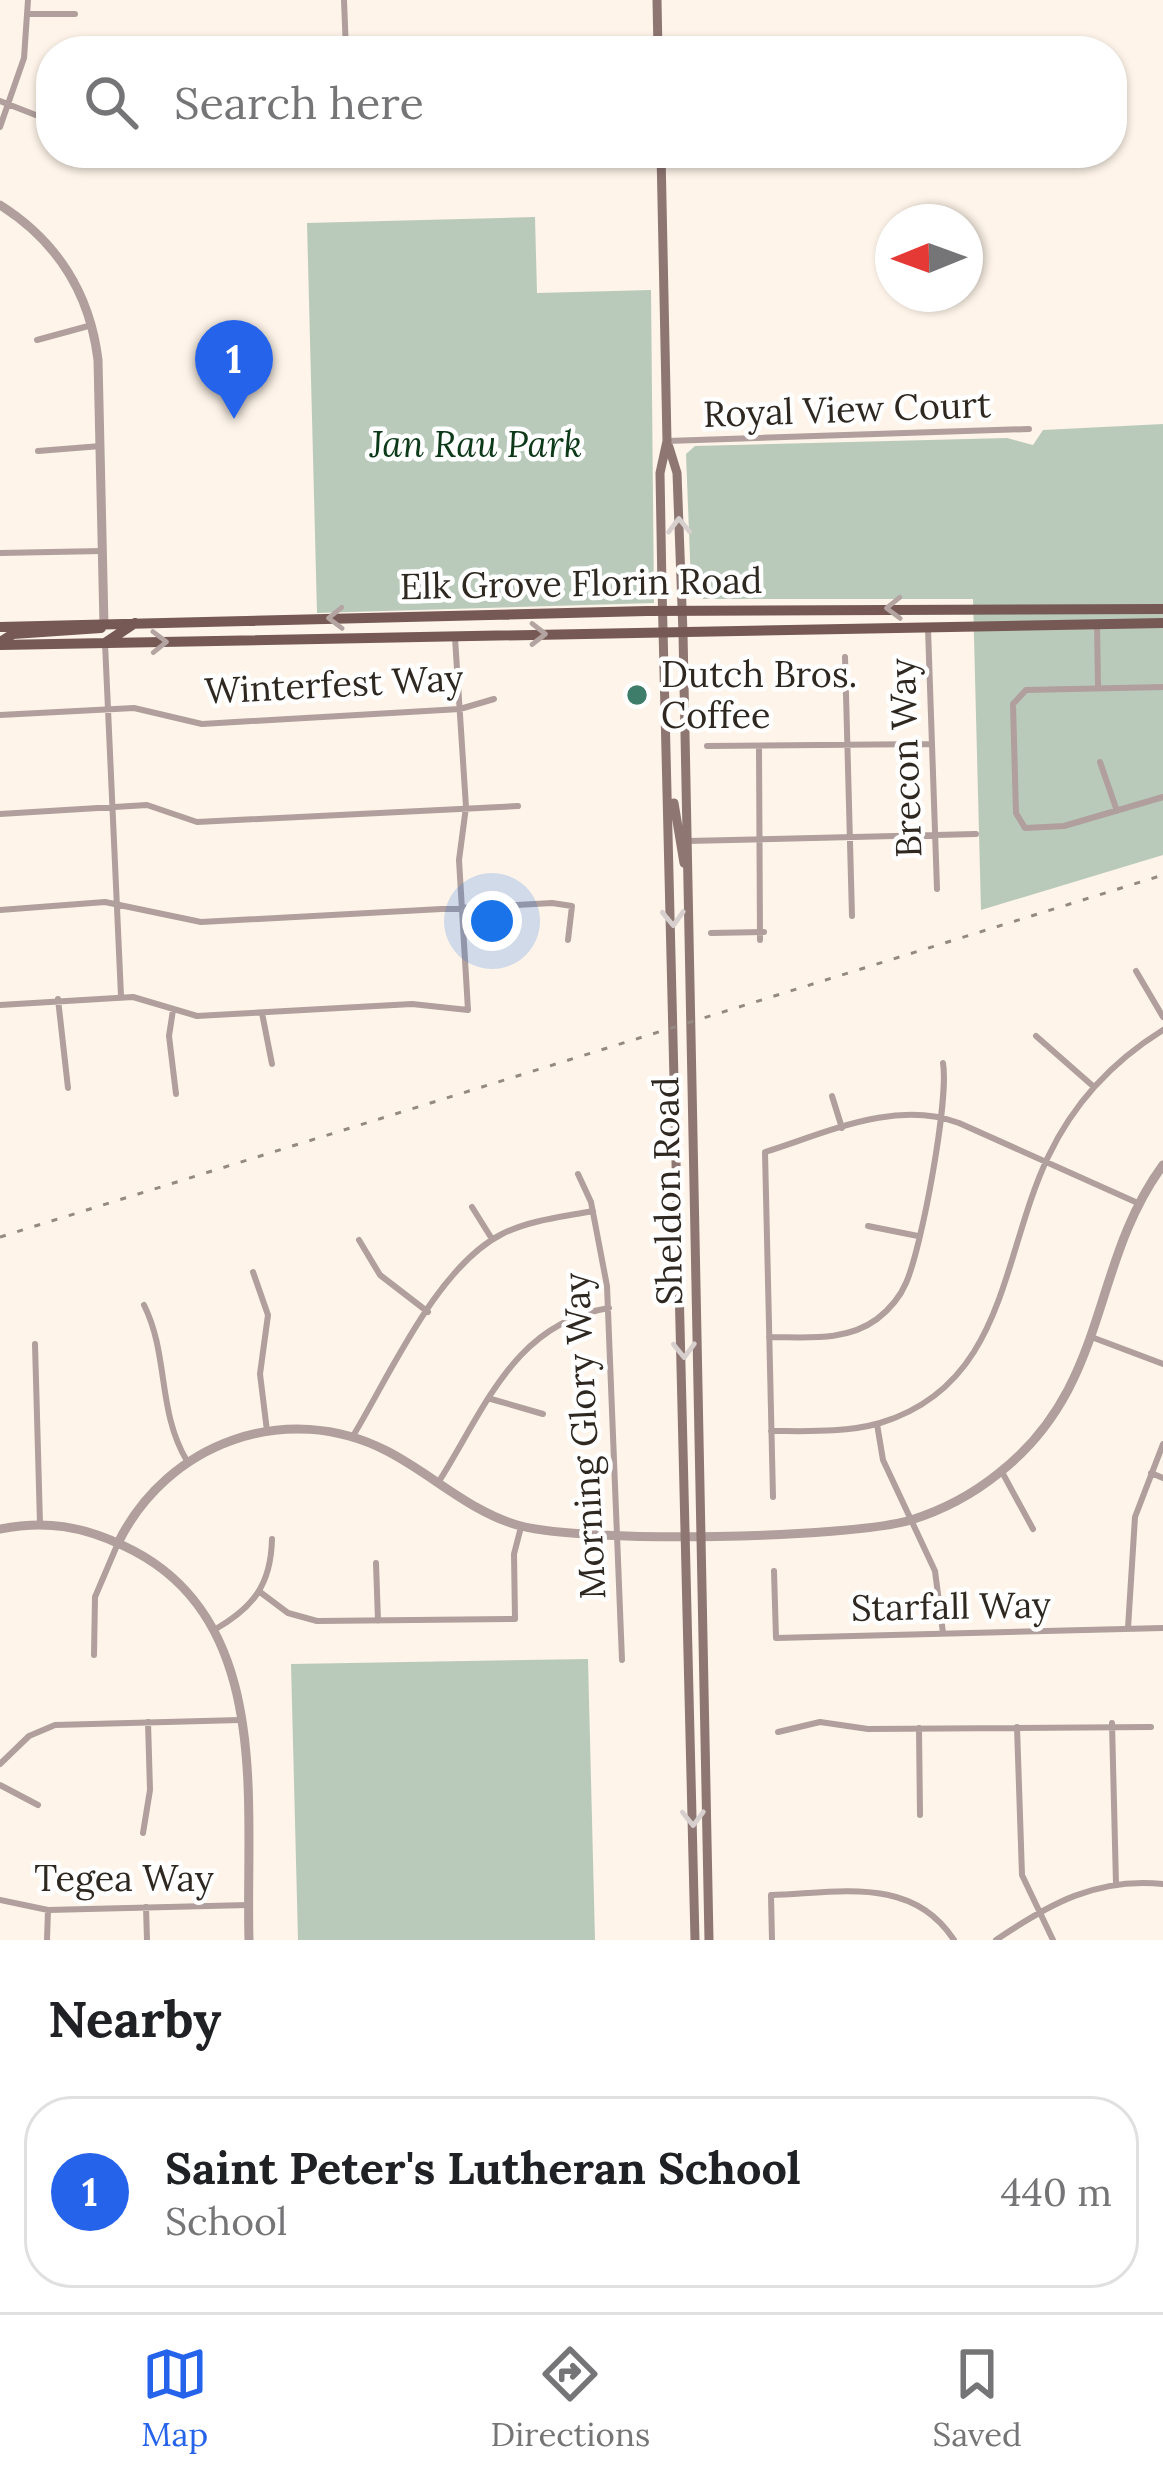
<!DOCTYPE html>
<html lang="en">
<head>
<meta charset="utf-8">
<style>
  body { margin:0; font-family:Lora,serif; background:#f6f6f6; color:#202124 }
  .compass { position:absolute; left:875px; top:204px; width:108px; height:108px; border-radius:50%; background:#fff; box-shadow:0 3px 9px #0004; rotate:269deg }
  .you { position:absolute; left:492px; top:921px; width:42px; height:42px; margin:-30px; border:9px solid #fff; border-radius:50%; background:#1a73e8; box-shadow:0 0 0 18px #1a73e833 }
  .badge { display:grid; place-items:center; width:78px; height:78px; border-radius:50%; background:#2563eb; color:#fff; font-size:39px; font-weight:700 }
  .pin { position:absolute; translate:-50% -99px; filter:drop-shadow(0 3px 6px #0008) }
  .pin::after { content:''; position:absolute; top:63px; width:42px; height:36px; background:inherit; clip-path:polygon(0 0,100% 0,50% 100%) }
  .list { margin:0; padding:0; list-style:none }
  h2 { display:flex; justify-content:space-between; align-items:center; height:156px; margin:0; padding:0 48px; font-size:51px }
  h2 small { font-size:39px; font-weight:400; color:#757577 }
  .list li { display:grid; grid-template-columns:78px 1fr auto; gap:36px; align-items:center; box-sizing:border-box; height:192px; margin:0 24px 24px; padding:0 24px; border:3px solid #e0e0e0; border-radius:48px }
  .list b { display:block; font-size:45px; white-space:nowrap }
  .list p { margin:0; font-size:39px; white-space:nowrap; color:#757577 }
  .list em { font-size:39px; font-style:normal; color:#757577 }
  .icon { flex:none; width:66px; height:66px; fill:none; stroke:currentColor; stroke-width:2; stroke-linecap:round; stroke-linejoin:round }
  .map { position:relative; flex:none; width:1163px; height:1940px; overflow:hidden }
  .search { position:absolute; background:#fff; box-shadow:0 3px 9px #0004; left:36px; right:36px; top:36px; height:132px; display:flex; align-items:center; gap:30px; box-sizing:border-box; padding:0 42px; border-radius:48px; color:#757577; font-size:45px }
  .sheet { height:372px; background:#fff }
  nav { display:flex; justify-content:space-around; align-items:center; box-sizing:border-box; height:168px; border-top:3px solid #e0e0e0; background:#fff; font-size:33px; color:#757577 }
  nav a { display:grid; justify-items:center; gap:6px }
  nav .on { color:#2563eb }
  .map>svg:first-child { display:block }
  .green { fill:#b9cabb }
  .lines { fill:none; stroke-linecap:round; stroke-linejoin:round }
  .minor { stroke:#b09f9c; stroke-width:6 }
  .tertiary { stroke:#b09f9c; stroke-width:9 }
  .secondary { stroke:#8e7672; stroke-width:9 }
  .primary { stroke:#765954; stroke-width:10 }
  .rail { stroke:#938b82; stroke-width:3; stroke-dasharray:6 12; stroke-linecap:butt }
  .oneway { stroke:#d7cfce }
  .oneway2 { stroke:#b4a4a1 }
  .poi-dot { fill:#3e7d69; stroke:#fff; stroke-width:4.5 }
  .labels { text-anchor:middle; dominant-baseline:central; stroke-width:9; stroke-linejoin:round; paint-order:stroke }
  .street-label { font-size:36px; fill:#2e2821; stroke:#fff }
  .park-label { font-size:36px; font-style:italic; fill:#0c3918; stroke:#fff }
  .poi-label { font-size:36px; fill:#2e2821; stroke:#fff; text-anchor:start }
</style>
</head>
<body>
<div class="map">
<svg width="1163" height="1940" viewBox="0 0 1163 1940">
  <rect width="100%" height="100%" fill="#fef4e9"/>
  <path class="green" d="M535 217 537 293 651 290 654 603 317 613 307 223Z
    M1163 424V855L981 910 973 599H703L691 584 686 454 695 446 1007 438 1033 445 1043 430Z
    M588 1659 595 1940H298L291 1664Z"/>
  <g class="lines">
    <path class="minor" d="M344 0 346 51
      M28 14H75
      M0 101 51 121
      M0 127 24 58 28 0
      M37 340 92 325
      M667 441 1029 429
      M38 451 101 446
      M0 553 103 551
      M1097 624 1098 686
      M928 629 937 889
      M105 643 121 996
      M845 657 852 916
      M1163 687 1026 690 1013 704 1016 813 1025 828 1064 826 1163 797
      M0 715 134 708 202 724 460 709 494 699
      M707 746 932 744
      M759 747 760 940
      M1100 762 1117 811
      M0 814 147 805 197 822 518 806
      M688 841 976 834
      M0 910 105 902 201 922 552 903 572 906 568 940
      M711 933 764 932
      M1136 971 1163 1017
      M58 999 68 1088
      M0 1005 133 997 197 1016 412 1004 468 1010 459 860 466 807 455 638
      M173 1010 169 1036 176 1094
      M262 1013 272 1064
      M1036 1036 1094 1087
      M832 1096 842 1128
      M578 1174 591 1202 607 1286 622 1660
      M472 1207 492 1239
      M868 1226 918 1236
      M359 1240 380 1275 428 1312
      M253 1272 268 1315 260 1374 267 1431
      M144 1305C169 1355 157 1411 187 1461
      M769 1337C806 1337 846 1342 877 1319 890 1309 900 1297 906 1283 922 1247 949 1099 943 1063
      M1094 1338 1163 1364
      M35 1344 40 1524
      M491 1399 543 1414
      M877 1424 883 1460 935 1571 943 1633
      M771 1431C807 1431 845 1433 880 1423 1006 1385 1001 1256 1048 1157 1073 1104 1113 1061 1163 1030
      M353 1436C390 1375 437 1267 502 1234 530 1220 562 1217 593 1211
      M1002 1472 1033 1529
      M1151 1473 1163 1478
      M438 1483C485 1409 514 1323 609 1308
      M773 1497 765 1152C826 1133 895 1099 959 1123L1140 1204
      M376 1563 378 1621
      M774 1571 776 1638 1163 1628
      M260 1592 288 1613 317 1621 515 1619 514 1554 521 1527
      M1128 1628 1135 1517 1163 1444
      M214 1630C253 1608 271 1585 272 1539
      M94 1655 95 1597 118 1543
      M1112 1723 1116 1884
      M1017 1727 1022 1875 1053 1940
      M919 1728 920 1815
      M778 1732 820 1722 868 1729 1151 1727
      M0 1764 29 1736 55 1725 240 1720
      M0 1785 38 1805
      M143 1833 150 1790 148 1722
      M0 1900 48 1910 248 1905
      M146 1907 147 1940
      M47 1940 48 1910
      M772 1940 771 1895C838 1893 912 1875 954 1940
      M996 1940C1049 1904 1097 1877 1163 1884"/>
    <path class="tertiary" d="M0 205C57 241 90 294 98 360L104 625
      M0 1529C46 1520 82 1526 124 1546 275 1616 245 1804 249 1940
      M118 1543C167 1443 286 1399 387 1451 432 1474 471 1513 521 1526 587 1543 846 1539 911 1520 943 1510 973 1494 999 1473 1110 1386 1089 1266 1163 1165"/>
    <path class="secondary" d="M657 0 658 51
      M661 153 667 441 660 473 662 588 695 1940
      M669 447 677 473 683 633 709 1940
      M674 803 684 863"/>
    <path class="primary" d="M0 627 647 611 1163 609
      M0 642 13 634 101 628
      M105 643 135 623
      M0 645 1163 623"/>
    <path class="rail" d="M0 1237 1163 875"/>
  </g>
  <defs><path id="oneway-chevron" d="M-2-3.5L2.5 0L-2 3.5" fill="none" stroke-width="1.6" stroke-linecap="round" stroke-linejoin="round" transform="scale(3)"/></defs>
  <g class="oneway">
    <use href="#oneway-chevron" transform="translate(679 526) rotate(-91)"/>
    <use href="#oneway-chevron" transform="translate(673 918) rotate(88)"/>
    <use href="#oneway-chevron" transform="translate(684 1350) rotate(89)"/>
    <use href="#oneway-chevron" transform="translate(693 1818) rotate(89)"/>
  </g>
  <g class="oneway2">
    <use href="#oneway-chevron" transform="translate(894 608) rotate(179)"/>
    <use href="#oneway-chevron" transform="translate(336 618) rotate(179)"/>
    <use href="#oneway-chevron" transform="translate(538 634)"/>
    <use href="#oneway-chevron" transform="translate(159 642) rotate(-1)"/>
  </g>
  <circle class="poi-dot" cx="637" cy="695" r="12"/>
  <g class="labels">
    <g class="street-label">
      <text transform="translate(847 409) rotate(-2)">Royal View Court</text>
      <text transform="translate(581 583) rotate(-1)">Elk Grove Florin Road</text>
      <text transform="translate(334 684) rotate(-3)">Winterfest Way</text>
      <text transform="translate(905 758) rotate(-92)">Brecon Way</text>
      <text transform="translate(667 1191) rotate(-91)">Sheldon Road</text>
      <text transform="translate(584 1436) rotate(-93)">Morning Glory Way</text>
      <text transform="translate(951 1606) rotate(-1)">Starfall Way</text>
      <text x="124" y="1878">Tegea Way</text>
    </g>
    <g class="park-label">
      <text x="476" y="444">Jan Rau Park</text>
    </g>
    <g class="poi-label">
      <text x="661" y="674">Dutch Bros.<tspan x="661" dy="41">Coffee</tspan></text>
    </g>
  </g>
</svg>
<svg class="compass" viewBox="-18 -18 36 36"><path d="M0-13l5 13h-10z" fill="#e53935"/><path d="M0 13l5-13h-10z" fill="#757577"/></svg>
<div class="you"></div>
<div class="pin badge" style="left:234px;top:419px">1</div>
<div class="search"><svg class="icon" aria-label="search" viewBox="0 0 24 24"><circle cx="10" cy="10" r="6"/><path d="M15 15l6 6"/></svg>Search here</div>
</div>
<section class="sheet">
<h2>Nearby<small></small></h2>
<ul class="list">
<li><span class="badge">1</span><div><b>Saint Peter's Lutheran School</b><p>School</p></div><em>440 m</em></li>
</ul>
</section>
<nav>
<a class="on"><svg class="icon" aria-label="map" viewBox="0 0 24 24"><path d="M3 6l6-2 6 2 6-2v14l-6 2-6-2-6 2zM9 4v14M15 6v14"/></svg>Map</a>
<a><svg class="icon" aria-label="directions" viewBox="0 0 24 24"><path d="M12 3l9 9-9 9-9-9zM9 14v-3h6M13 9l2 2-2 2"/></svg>Directions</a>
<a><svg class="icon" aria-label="saved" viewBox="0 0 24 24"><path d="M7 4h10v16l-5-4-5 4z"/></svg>Saved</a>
</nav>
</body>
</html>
